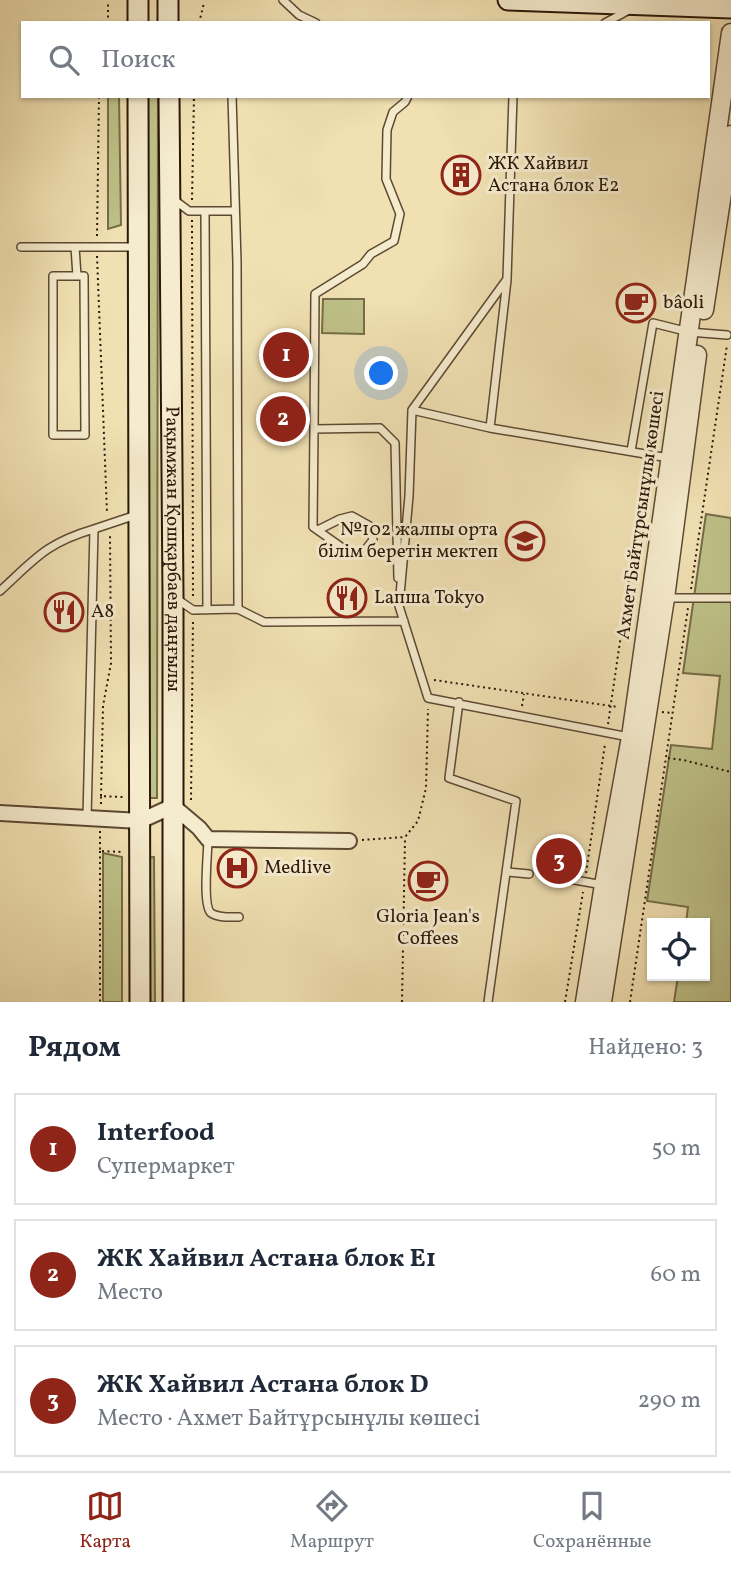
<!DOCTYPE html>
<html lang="ru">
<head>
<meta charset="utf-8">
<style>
  body { margin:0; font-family:Vollkorn,serif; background:#f6f6f7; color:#1f2937 }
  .controls { position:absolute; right:21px; bottom:21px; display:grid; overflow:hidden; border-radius:0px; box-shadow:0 2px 5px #0004 }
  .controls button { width:63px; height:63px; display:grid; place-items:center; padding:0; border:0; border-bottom:2px solid #e0e1e3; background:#fff; color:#1f2937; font:35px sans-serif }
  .you { position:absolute; left:382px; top:374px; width:24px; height:24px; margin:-18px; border:5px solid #fff; border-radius:50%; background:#1a73e8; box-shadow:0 0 0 10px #1a73e833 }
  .badge { display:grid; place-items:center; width:46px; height:46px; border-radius:50%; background:#8f2418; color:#fff; font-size:23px; font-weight:700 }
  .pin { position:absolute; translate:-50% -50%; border:4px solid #fff; box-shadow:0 2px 7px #0006 }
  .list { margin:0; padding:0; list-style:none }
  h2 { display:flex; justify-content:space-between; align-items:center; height:91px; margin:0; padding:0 28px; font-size:30px }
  h2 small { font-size:23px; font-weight:400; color:#747a83 }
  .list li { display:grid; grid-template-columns:46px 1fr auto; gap:21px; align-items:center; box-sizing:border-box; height:112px; margin:0 14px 14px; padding:0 14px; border:2px solid #e0e1e3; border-radius:0px }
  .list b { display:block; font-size:26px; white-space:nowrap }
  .list p { margin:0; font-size:23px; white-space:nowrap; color:#747a83 }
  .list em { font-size:23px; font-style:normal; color:#747a83 }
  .icon { flex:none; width:38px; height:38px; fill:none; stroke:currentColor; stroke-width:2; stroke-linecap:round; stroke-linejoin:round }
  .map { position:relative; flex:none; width:731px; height:1002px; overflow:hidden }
  .search { position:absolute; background:#fff; box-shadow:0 2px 5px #0004; left:21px; right:21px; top:21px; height:77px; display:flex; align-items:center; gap:18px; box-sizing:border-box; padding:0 24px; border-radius:0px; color:#747a83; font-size:26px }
  .sheet { height:469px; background:#fff }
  nav { display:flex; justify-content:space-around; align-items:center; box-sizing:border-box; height:98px; border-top:2px solid #e0e1e3; background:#fff; font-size:19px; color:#747a83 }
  nav a { display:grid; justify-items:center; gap:4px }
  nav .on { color:#8f2418 }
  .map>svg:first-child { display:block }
  .green { fill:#bec188; stroke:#756c48; stroke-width:2 }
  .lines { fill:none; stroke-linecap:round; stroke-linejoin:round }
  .service-casing { stroke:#5d4933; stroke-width:10 }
  .minor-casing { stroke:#5d4933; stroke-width:18 }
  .tertiary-casing { stroke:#5d4933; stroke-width:21 }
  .secondary-casing { stroke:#2c1709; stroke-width:23 }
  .path { stroke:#2c1709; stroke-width:2; stroke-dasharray:2 3.5; stroke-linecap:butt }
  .service { stroke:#f5ebcd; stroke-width:7 }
  .minor { stroke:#f5ebcd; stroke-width:14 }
  .tertiary { stroke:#f5ebcd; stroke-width:18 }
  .secondary { stroke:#f5ebcd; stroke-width:19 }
  .labels { text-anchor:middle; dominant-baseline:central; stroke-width:6; stroke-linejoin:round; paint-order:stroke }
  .poi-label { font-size:19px; fill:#2c1709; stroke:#f5ebcd; text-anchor:start }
  .street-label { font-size:19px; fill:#2c1709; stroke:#f5ebcd }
</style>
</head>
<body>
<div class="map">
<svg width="731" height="1002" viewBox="0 0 731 1002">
  <rect width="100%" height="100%" fill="#f0e0b2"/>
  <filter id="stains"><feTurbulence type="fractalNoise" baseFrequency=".00286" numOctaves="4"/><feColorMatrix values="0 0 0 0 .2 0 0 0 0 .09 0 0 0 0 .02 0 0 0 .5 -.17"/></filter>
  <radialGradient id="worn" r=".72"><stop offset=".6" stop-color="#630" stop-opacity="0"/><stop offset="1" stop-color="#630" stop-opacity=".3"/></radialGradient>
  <path class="green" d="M108 96H119L121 225 108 229Z
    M146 96H158L157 798H147Z
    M323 299H364V334L322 333Z
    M706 514 731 518V1002H674L678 976H705V923H686L688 907 647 901 671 745 712 749 720 676 683 673Z
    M103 853 122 857V1002H103Z
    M154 857 155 1002H146V858Z"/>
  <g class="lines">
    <defs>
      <path id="service" d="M283 0 299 15 316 23
        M605 23 629 10
        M513 96 507 279 412 410 409 496 399 606 428 698 629 737
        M173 199 189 211H235
        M205 211 207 610
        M21 247H138
        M75 247 77 276
        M53 276H84L85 435H53Z
        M507 280 490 428 669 458
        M412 410 490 428
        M314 429 315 294 363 264 371 254 394 241 400 214 386 179 387 130 393 112 405 102 408 96
        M631 451 653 323 689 332 727 335
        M318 530 340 519 352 516 370 526 373 540 361 555 347 551 313 527 314 429 380 428 395 443 398 578
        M0 591C35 559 46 543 94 529
        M665 598H731
        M177 599 193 610 238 609 237 262 232 96
        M238 609 264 622 404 621
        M459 702 449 778 516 801 488 1002
        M87 818 94 529 139 514
        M208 839C208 853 202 905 211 913 218 918 231 917 239 917
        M507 872 529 874
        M558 877 603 885"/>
      <path id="minor" d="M0 813 140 821 173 806 199 828 208 839 349 841"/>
      <path id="tertiary" d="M704 310 731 135
        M585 1002 604 885 631 737 731 33
        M602 1002 665 598 697 355"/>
      <g id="secondary">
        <path d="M138 0V23"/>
        <path d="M168 0V23"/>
        <path d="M508 0 731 8"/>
        <path d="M138 96 140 1002"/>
        <path id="s1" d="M169 96 173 596V1002"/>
      </g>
    </defs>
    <use href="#service" class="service-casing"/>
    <use href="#minor" class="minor-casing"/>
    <use href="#tertiary" class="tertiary-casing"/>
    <use href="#secondary" class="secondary-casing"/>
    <path class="path" d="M108 23V2
      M199 23 204 3
      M192 200 194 96
      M192 220 193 599
      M97 236 99 96
      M97 256 107 513
      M691 589 727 345
      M434 680 618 707
      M522 706 524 694
      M662 712 673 713
      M608 724 646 463
      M668 758 683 760 731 772
      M101 796 103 706 111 663 110 536
      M191 800 193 619
      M101 804V796L123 797
      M100 831V851L123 852
      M362 840 405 837 418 821 426 788 428 709
      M100 851V1002
      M586 873 605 744
      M402 1002 405 839
      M565 1002 583 892
      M630 1002 688 608"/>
    <use href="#service" class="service"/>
    <use href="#minor" class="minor"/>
    <use href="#tertiary" class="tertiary"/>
    <use href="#secondary" class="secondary"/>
  </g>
  <defs>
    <symbol id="building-ring" viewBox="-11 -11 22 22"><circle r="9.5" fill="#f5ebcd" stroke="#8f2418" stroke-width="1.5"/><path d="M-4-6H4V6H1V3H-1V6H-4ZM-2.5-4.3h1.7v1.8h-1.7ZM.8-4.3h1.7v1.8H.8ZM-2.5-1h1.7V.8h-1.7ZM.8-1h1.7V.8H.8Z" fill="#8f2418"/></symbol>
    <symbol id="cafe-ring" viewBox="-11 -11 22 22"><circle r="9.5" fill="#f5ebcd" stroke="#8f2418" stroke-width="1.5"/><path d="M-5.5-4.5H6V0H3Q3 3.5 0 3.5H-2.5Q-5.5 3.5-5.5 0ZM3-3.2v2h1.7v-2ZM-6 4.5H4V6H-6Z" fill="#8f2418"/></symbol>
    <symbol id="school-ring" viewBox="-11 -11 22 22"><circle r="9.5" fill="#f5ebcd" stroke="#8f2418" stroke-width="1.5"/><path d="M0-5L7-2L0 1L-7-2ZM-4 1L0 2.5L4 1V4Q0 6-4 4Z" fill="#8f2418"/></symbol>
    <symbol id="restaurant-ring" viewBox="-11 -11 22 22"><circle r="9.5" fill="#f5ebcd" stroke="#8f2418" stroke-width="1.5"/><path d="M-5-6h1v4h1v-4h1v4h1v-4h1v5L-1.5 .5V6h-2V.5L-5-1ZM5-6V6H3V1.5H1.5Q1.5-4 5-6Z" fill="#8f2418"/></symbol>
    <symbol id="hospital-ring" viewBox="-11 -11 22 22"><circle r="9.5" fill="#f5ebcd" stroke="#8f2418" stroke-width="1.5"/><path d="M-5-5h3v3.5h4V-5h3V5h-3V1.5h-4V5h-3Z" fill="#8f2418"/></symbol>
  </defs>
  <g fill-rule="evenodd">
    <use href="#building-ring" x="439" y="153" width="44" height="44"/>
    <use href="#cafe-ring" x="614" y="281" width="44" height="44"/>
    <use href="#school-ring" x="503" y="519" width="44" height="44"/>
    <use href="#restaurant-ring" x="325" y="576" width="44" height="44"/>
    <use href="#restaurant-ring" x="42" y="590" width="44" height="44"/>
    <use href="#hospital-ring" x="215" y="846" width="44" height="44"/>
    <use href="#cafe-ring" x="406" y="859" width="44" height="44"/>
  </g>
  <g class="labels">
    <g class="poi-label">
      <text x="488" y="164">ЖК Хайвил<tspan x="488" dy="22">Астана блок E2</tspan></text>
      <text x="663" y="303">bâoli</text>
      <text x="498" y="530" text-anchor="end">№102 жалпы орта<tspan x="498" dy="22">білім беретін мектеп</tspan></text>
      <text x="374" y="598">Lапша Tokyo</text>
      <text x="91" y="612">А8</text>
      <text x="264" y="868">Medlive</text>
      <text x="428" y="917" text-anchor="middle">Gloria Jean's<tspan x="428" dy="22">Coffees</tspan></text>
    </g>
    <g class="street-label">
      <text transform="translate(641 515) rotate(-82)">Ахмет Байтұрсынұлы көшесі</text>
      <text stroke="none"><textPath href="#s1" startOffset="453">Рақымжан Қошқарбаев даңғылы</textPath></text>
    </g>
  </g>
  <rect width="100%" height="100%" filter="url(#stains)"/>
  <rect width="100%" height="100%" fill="url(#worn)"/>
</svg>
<div class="controls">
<button><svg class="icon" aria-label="locate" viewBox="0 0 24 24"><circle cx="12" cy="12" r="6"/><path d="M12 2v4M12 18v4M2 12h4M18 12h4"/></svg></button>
</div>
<div class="you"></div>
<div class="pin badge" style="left:286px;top:355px">1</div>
<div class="pin badge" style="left:283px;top:419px">2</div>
<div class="pin badge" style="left:559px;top:861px">3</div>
<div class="search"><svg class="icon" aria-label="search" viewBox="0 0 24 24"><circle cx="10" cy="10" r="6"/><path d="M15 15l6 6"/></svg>Поиск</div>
</div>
<section class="sheet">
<h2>Рядом<small>Найдено: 3</small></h2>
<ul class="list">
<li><span class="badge">1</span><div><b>Interfood</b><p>Супермаркет</p></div><em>50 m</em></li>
<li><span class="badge">2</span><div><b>ЖК Хайвил Астана блок E1</b><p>Место</p></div><em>60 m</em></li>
<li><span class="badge">3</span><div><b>ЖК Хайвил Астана блок D</b><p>Место · Ахмет Байтұрсынұлы көшесі</p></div><em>290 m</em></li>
</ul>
</section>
<nav>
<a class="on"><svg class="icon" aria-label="map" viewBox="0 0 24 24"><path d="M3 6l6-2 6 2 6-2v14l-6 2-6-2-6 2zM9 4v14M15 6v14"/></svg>Карта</a>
<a><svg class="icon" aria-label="directions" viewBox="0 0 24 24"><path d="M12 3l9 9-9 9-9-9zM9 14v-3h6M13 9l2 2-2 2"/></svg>Маршрут</a>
<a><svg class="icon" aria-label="saved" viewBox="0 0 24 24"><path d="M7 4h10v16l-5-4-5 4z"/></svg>Сохранённые</a>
</nav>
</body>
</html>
